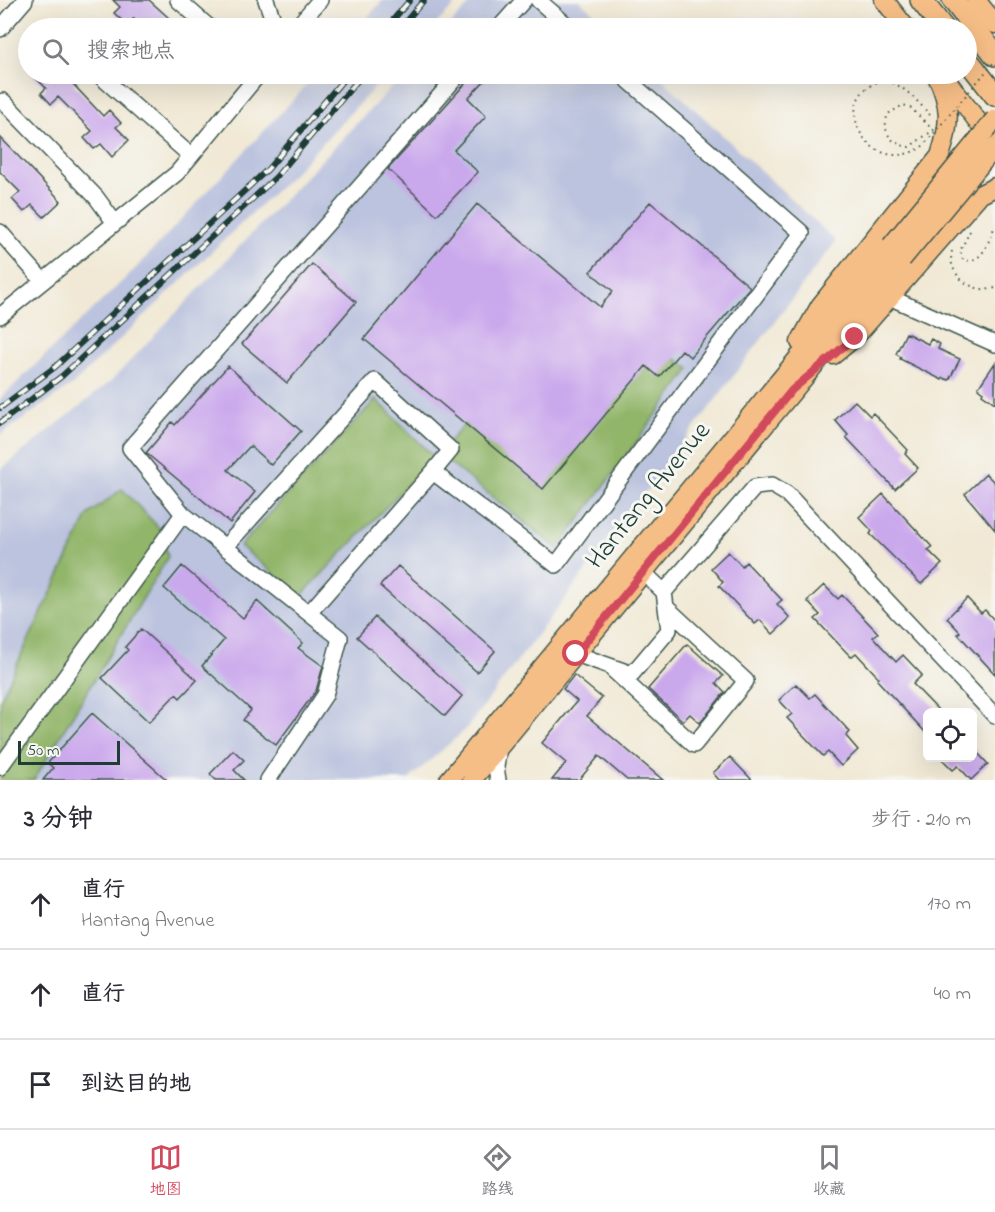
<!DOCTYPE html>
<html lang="zh">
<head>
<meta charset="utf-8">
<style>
  body { margin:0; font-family:"Indie Flower","LXGW WenKai TC",sans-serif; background:#f7f7f7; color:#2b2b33 }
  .controls { position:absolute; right:18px; bottom:18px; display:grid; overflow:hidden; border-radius:9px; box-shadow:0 6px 24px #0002 }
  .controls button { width:54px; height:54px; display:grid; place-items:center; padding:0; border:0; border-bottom:2px solid #e1e1e2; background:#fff; color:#2b2b33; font:30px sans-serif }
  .scale { position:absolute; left:18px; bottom:15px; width:102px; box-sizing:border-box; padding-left:6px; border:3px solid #1f3d34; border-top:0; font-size:16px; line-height:21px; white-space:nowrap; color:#1f3d34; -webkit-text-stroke:4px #f6f6f2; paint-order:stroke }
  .stop { position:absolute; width:18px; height:18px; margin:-14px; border:4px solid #d1495b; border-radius:50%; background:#fff }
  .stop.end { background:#d1495b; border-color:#fff; box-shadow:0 2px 6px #0008 }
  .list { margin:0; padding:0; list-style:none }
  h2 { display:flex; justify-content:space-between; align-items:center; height:78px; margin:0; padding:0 24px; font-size:26px }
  h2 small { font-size:20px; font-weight:400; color:#7c7c81 }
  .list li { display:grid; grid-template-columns:39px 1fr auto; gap:18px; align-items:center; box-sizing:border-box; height:90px; padding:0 24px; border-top:2px solid #e1e1e2 }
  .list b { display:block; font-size:22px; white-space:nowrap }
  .list p { margin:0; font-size:20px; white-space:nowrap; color:#7c7c81 }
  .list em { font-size:20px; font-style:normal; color:#7c7c81 }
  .icon { flex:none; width:33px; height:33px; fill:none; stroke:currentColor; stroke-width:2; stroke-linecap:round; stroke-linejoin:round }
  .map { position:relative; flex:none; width:995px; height:780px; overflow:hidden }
  .search { position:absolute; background:#fff; box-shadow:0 6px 24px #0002; left:18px; right:18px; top:18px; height:66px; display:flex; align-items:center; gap:15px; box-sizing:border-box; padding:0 21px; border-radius:33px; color:#7c7c81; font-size:22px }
  .sheet { height:348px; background:#fff }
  nav { display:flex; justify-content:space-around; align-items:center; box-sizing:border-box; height:84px; border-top:2px solid #e1e1e2; background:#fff; font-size:16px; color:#7c7c81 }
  nav a { display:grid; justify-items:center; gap:3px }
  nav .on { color:#d1495b }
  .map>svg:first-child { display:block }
  .industrial { fill:#bbc3de }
  .forest { fill:#91b569; stroke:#58794e; stroke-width:1.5 }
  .building { fill:#caa8ec }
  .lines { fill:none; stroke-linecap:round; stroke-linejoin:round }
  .minor-casing { stroke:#3e574c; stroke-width:18 }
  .major-casing { stroke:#3e574c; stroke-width:21 }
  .highway-casing { stroke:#3e574c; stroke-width:24 }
  .path { stroke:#3e574c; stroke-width:2; stroke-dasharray:1.5 4.5; stroke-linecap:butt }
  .minor { stroke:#fff; stroke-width:15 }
  .major { stroke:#f6be87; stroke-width:18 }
  .highway { stroke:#f6be87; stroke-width:21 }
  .rail-casing { stroke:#1f3d34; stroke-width:6 }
  .rail { stroke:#f6f6f2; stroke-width:4; stroke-dasharray:11; stroke-linecap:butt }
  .major-bridge-casing { stroke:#3e574c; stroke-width:21; stroke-linecap:butt }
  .path-bridge { stroke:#3e574c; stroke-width:2; stroke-dasharray:1.5 4.5; stroke-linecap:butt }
  .major-bridge { stroke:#f6be87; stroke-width:18 }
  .route { stroke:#d1495b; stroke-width:8 }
  .labels { text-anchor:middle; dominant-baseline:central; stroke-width:6; stroke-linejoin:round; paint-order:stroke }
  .street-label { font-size:27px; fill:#1f3d34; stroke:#f6f6f2 }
</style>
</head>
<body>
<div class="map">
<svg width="995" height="780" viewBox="0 0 995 780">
  <rect width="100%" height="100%" fill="#f6f6f2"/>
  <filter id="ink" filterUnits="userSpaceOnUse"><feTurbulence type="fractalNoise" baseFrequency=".0167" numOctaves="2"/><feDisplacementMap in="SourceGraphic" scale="12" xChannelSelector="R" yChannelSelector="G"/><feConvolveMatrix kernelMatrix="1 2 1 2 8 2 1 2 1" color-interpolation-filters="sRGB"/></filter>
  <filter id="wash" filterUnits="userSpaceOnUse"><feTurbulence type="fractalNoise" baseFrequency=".008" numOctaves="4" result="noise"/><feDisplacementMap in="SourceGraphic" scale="24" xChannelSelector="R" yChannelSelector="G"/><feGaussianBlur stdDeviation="1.35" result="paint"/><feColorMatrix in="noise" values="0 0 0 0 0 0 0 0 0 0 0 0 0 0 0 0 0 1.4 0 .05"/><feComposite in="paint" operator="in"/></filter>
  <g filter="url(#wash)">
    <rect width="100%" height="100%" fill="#f1e9d5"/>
    <path class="industrial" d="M383 0H460L432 28H358Z
      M474 0H579L610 28H447Z
      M317 74H387L292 175 72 385 0 435V399L136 268Z
      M404 74H657L836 241 465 730 408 780H0V470L110 382Z"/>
    <path class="forest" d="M647 338 690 369 558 549 438 454 471 417Z
      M376 399 434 457 301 596 240 546Z
      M122 489 161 530 168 557 34 780H0V700L88 515Z"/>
    <g id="blocks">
      <path class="building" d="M113 0H149L180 28H145L134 18 127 25 114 13 120 7Z
        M32 74H84L73 84 103 116 109 110 121 123 116 127 129 140 112 157 101 144 94 149 84 138 92 131 58 97 51 104 41 93 46 88Z
        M474 74H491L468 98 486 116 454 150 478 172 437 215 388 169Z
        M0 137 61 201 44 217 32 205 24 212 12 199 20 192 0 172Z
        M650 202 750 287 690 357 682 350 659 377 646 366 543 489 364 339 477 204 600 307 613 291 590 272Z
        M312 264 356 302 287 383 242 344Z
        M906 333 928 344 931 339 940 344 938 349 960 359 949 380 943 378 942 380 900 359 901 357 896 354Z
        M995 363V403L982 394 983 392 978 388Z
        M228 366 301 431 271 465 250 446 228 470 255 492 230 523 146 453 172 422 175 425Z
        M855 401 870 416 873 413 908 450 905 454 918 468 895 489 846 437 848 435 835 420Z
        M986 474 995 483V530L965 494Z
        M883 494 932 547 928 550 942 564 921 584 870 534 872 531 859 517Z
        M728 552 742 566 746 562 782 600 777 604 790 618 773 634 760 620 755 624 719 586 723 582 711 568Z
        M182 566 243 618 257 601 303 643 298 648 323 666 316 691 276 745 243 720 251 710 202 666 224 640 164 588Z
        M398 566 495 651 477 672 380 586Z
        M824 585 838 599 842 595 878 633 873 637 896 662 903 655 922 675 913 684 940 712H927V734L877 680 879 678 856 653 851 657 815 619 820 615 807 601Z
        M967 598 981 613 985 610 995 621V674L958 634 960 632 947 618Z
        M375 617 462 696 445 716 357 637Z
        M141 629 197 680 180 698 176 694 149 722 102 678 128 650 125 647Z
        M687 644 723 676 716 683 725 692 700 723 690 714 683 721 648 689Z
        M574 675 602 698 587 716 663 780H627L599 756 579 780H552L566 763 542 743 577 701 563 689Z
        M796 684 810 698 815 694 850 732 846 736 858 750 841 766 828 752 823 756 787 718 792 714 779 700Z
        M92 713 167 780H43L53 768 48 763Z
        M972 747 988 764 971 780 958 766 953 770 941 758H972Z
        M233 750 244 760 234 770 244 780H216L210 774Z
        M730 757 752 780H719L713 773Z"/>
    </g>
  </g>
  <g filter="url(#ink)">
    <use href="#blocks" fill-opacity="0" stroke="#3e574c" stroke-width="1.5"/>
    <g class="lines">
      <defs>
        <path id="minor" d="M178 0 210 28
          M266 0 276 28
          M538 0 570 28
          M296 28 320 0
          M499 28 524 0
          M0 29 25 0
          M98 74 191 156
          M3 101 96 197 115 223
          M0 232 43 281
          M889 297 995 344
          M0 316 177 173 259 74
          M225 547 375 381 451 450 433 472
          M643 572 664 592
          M309 613 433 472 556 565 802 233 621 74
          M576 654 632 674 669 630 664 592 755 487 772 485 787 494 995 716
          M612 669 694 745 746 681 666 607
          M0 767 183 514
          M268 780 325 695 340 638 183 514 130 448 459 74
          M498 780 496 767 499 747"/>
        <path id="major" d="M884 0 906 28
          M976 0 995 24
          M944 77 995 144
          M800 342 820 306 940 156C951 123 951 105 936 74
          M833 355 855 337 979 195 995 187
          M449 780 891 246
          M472 780 902 259"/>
        <path id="highway" d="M921 0 943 28
          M953 0 995 55
          M966 58 995 95"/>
      </defs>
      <use href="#minor" class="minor-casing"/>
      <use href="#major" class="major-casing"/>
      <use href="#highway" class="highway-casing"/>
      <path class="path" d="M924 121 930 127
        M970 231 960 251 963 260C984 264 988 241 995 226
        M952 251C946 274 973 295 995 288"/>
      <use href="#minor" class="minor"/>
      <use href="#major" class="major"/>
      <use href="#highway" class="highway"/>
      <defs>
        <path id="rail" d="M386 28 410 0
          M400 28 424 0
          M0 408 55 367 268 169 348 74
          M0 423 62 376 276 177 363 74"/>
      </defs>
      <use href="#rail" class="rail-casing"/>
      <use href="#rail" class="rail"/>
      <defs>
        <path id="major-bridge" d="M891 246 995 119
          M902 259 995 147"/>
      </defs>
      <use href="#major-bridge" class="major-bridge-casing"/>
      <path class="path-bridge" d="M930 115C920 104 909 91 895 84 888 80 880 80 873 84 831 106 870 179 922 147L995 61
        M924 121 910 107 903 105 888 114C881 132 891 144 909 147L938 127"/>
      <use href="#major-bridge" class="major-bridge"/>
    </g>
  </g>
  <g class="lines" filter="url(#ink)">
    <path class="route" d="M576 654 792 390 855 337"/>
  </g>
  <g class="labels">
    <g class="street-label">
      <text transform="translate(649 496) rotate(-51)">Hantang Avenue</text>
    </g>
  </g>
</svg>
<div class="controls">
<button><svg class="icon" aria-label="locate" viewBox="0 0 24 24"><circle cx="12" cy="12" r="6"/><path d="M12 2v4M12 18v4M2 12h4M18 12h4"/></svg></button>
</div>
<div class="scale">50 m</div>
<div class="stop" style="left:576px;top:654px"></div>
<div class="stop end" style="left:855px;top:337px"></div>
<div class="search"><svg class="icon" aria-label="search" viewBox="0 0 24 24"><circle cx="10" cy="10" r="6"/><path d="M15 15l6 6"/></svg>搜索地点</div>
</div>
<section class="sheet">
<h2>3 分钟<small>步行 · 210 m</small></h2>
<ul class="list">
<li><svg class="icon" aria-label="ahead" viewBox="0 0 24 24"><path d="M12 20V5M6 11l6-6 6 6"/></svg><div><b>直行</b><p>Hantang Avenue</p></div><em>170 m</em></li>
<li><svg class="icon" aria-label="ahead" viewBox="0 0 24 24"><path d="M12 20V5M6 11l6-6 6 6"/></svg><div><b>直行</b></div><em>40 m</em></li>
<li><svg class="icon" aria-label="arrive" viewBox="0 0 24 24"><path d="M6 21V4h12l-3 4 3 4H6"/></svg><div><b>到达目的地</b></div></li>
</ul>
</section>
<nav>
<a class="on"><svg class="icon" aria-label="map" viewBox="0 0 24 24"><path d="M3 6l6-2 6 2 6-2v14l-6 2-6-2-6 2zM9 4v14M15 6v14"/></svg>地图</a>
<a><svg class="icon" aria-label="directions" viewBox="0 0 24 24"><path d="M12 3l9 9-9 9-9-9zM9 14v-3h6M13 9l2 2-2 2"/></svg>路线</a>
<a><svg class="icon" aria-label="saved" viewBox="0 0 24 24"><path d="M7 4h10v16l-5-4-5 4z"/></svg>收藏</a>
</nav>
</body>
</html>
